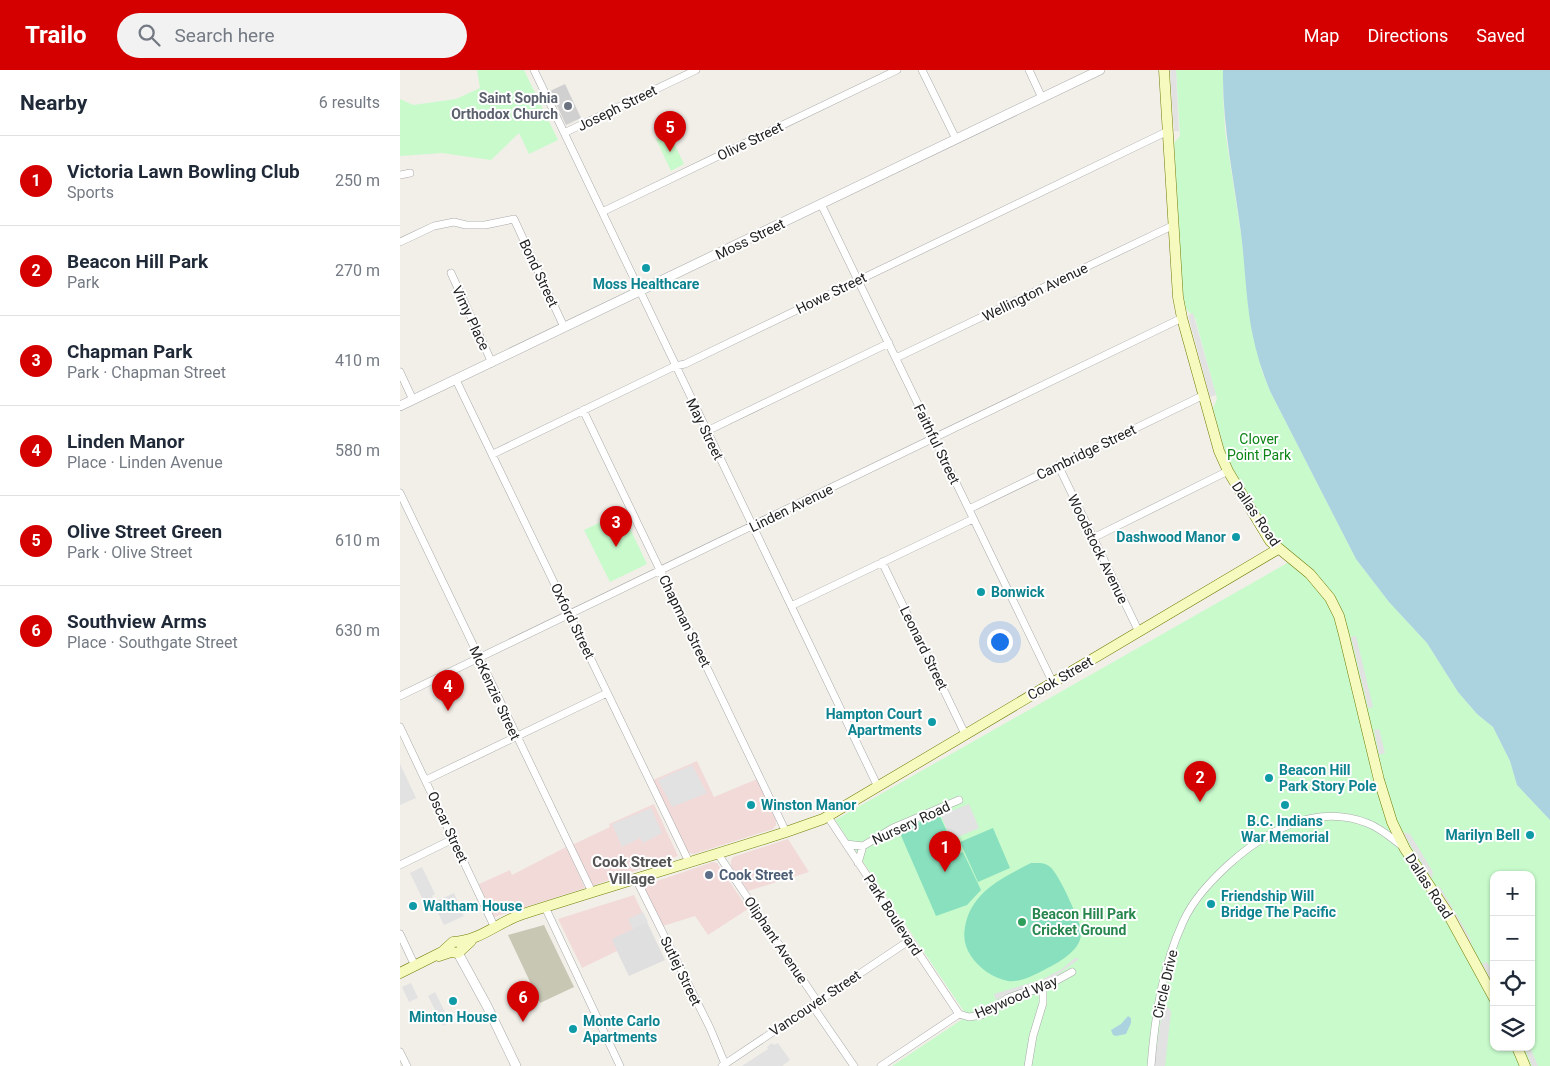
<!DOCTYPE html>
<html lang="en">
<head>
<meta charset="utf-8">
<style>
  body { margin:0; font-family:Roboto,sans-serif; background:#f2f2f3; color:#1f2937 }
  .controls { position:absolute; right:15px; bottom:15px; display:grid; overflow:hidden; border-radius:10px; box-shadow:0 1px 4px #0004 }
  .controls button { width:45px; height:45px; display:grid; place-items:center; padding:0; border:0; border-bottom:1px solid #e0e1e3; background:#fff; color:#1f2937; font:25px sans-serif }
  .you { position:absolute; left:599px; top:571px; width:18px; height:18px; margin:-12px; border:4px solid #fff; border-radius:50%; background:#1a73e8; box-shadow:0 0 0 8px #1a73e833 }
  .badge { display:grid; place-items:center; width:32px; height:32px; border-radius:50%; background:#d40000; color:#fff; font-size:16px; font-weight:700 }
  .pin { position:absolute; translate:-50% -41px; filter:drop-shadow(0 1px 2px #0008) }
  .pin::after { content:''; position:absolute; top:26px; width:18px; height:15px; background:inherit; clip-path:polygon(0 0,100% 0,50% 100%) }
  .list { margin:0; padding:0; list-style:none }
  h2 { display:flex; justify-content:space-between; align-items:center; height:65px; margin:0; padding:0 20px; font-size:21px }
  h2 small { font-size:16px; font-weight:400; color:#747a83 }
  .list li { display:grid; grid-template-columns:32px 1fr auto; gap:15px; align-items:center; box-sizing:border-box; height:90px; padding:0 20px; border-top:1px solid #e0e1e3 }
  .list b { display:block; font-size:19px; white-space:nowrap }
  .list p { margin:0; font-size:16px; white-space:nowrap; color:#747a83 }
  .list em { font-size:16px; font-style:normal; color:#747a83 }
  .icon { flex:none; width:28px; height:28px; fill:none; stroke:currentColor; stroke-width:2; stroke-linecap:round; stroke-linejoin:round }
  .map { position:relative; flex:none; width:1150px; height:996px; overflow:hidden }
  header { display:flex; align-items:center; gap:30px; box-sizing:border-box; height:70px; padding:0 25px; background:#d40000; color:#fff }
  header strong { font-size:24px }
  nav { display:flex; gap:28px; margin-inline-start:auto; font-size:18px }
  .search { width:350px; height:45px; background:#f2f2f3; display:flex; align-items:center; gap:12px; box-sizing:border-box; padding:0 18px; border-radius:28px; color:#747a83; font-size:19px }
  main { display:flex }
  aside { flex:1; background:#fff }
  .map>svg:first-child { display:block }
  .residential { fill:#e0dfdf }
  .commercial { fill:#f2dad9 }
  .religious { fill:#d0d0d0 }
  .construction { fill:#c7c7b4 }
  .park { fill:#c8facc; fill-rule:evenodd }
  .pitch { fill:#88e0be }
  .parking { fill:#e2e2e2 }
  .water { fill:#aad3df }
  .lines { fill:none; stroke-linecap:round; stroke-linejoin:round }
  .minor-casing { stroke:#a9a9a9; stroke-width:8 }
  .tertiary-casing { stroke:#a9a9a9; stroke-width:10 }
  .secondary-casing { stroke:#707d05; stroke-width:11 }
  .minor { stroke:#fff; stroke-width:7 }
  .tertiary { stroke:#fff; stroke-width:9 }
  .secondary { stroke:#f7fabf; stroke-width:10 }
  .worship-dot { fill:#6b7280; stroke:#fff; stroke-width:2 }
  .culture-dot { fill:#0f9aa8; stroke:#fff; stroke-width:2 }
  .service-dot { fill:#5c6f8a; stroke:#fff; stroke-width:2 }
  .leisure-dot { fill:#2e9e5b; stroke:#fff; stroke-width:2 }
  .labels { text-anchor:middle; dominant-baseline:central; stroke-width:4; stroke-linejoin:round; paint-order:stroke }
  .worship-label { font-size:14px; font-weight:bold; fill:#5b616d; stroke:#fff; text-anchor:end }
  .street-label { font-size:14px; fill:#222; stroke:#fff }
  .culture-label { font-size:14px; font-weight:bold; fill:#0d838f; stroke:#fff; text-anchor:start }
  .park-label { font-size:14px; fill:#0c8416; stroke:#fff }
  .service-label { font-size:14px; font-weight:bold; fill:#4e5e75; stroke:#fff; text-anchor:start }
  .leisure-label { font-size:14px; font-weight:bold; fill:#27864d; stroke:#fff; text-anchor:start }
  .neighbourhood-label { font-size:15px; font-weight:bold; fill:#555; stroke:#fff }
</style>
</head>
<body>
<header>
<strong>Trailo</strong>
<div class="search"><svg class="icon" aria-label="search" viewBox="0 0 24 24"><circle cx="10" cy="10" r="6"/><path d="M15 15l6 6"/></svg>Search here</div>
<nav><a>Map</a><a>Directions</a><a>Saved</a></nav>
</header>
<main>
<aside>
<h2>Nearby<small>6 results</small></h2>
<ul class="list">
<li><span class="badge">1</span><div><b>Victoria Lawn Bowling Club</b><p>Sports</p></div><em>250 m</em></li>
<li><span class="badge">2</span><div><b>Beacon Hill Park</b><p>Park</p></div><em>270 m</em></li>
<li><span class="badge">3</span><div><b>Chapman Park</b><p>Park · Chapman Street</p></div><em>410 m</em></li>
<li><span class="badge">4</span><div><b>Linden Manor</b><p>Place · Linden Avenue</p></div><em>580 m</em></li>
<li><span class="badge">5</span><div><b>Olive Street Green</b><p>Park · Olive Street</p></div><em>610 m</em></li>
<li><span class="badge">6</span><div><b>Southview Arms</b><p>Place · Southgate Street</p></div><em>630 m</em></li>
</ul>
</aside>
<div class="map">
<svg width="1150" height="996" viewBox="0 0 1150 996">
  <rect width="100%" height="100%" fill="#f2efe9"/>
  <path class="residential" d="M247 852 265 890 229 906 211 869Z"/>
  <path class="commercial" d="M297 691 314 727 357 709 376 750V755L373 759 294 784 289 783 286 779 253 710Z
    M254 734 278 786 192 816 172 775 210 757 209 754Z
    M388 769 409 802 348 821 331 796V791L333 787Z
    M166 777 185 818 94 847 79 814 110 800 112 805Z
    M313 792 317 793 348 839 308 865 295 846 263 856 245 820 246 816 248 814Z
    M234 825 247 852 212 869 217 881 182 898 158 849Z"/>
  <path class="religious" d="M165 14 181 48 166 55 150 21Z"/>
  <path class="construction" d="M144 855 174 917 140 933 108 865Z"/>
  <path class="park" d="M77 0H124L158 70 129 84 119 63 91 90 42 83 0 86V29L13 35 56 29 80 18Z
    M776 0H823V24L825 60 841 164 852 262 862 301 870 321 956 489 989 532 1027 573 1058 622 1077 644 1093 657 1110 691 1117 715 1150 750V996H492L567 946 435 750 896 488 876 471 870 463 832 397 825 382 813 338 817 329 795 248 785 238 782 216 774 73 780 66ZM1094 805H1131V977H1094Z
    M269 63 284 94 271 101 256 69Z
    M222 442 247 494 210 512 184 460Z"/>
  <path class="pitch" d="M539 744 557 784 563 782 581 820 567 835 536 846 499 761Z
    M593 758 610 798 578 812 560 772Z
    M631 793C636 793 644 792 649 796 657 800 676 843 679 853 681 859 682 866 679 872 674 884 656 894 644 900 634 905 619 913 608 911 593 908 579 898 571 886 565 877 563 868 565 857 571 822 602 808 631 793Z"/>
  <path class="parking" d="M770 0H776L779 61H774Z
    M793 243 816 325 810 327 788 245Z
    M956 566 973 637 968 638 951 567Z
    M979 659 985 683 979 685 974 660Z
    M0 694 16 728 0 735Z
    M292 695 307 723 272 737 258 710Z
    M569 734 579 758 551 770 541 745Z
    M251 738 262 763 243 773 240 768 222 777 212 754Z
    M1002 762 1010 764 1033 802 1032 809Z
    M22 797 35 824 32 826 34 830 27 833 28 835 54 823 64 846 44 855 34 835 27 838 10 803Z
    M1037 816 1040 817 1058 847 1071 870V875Z
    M243 842 248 852 233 859 228 849Z
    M675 888 679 889 653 908 636 916 612 922 596 930 594 924 643 909 662 899Z
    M1087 892 1094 904V916L1082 894Z
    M11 913 18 928 9 932 2 917Z
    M35 922 50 952 43 956 28 926Z
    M763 936 769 938 771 942 765 996H754Z
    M372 973 374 975 378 973 390 990 382 996H342L368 979 367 977Z
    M1124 977H1130L1138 996H1132Z"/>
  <path class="water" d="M823 0H1150V750L1117 715 1110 691 1093 657 1077 644 1058 622 1027 573 989 532 956 489 870 321C862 302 856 282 852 262 846 230 845 196 841 163 834 109 822 55 823 0Z
    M728 946 731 948V953L726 964 716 966 713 965 711 960 721 954Z"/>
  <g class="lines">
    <defs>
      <path id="minor" d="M134 0 478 717
        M522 0 556 69
        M629 0 642 28
        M164 63 296 0
        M0 105 10 103
        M421 134 653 613
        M202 142 497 0
        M0 172 34 156 54 152 66 155H85L114 149 164 257
        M51 203 92 293
        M496 288 774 155
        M0 302 13 330
        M56 310 289 792
        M183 340 386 762
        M307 361 489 273
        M93 384 275 296 285 294 768 61
        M658 395 739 562
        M0 423 192 822
        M569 439 804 325
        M693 468 828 401
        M482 492 565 664
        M391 536 573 449
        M0 626 782 248
        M0 657 95 858
        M26 710 207 623
        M428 747 559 944
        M446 774 463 776 493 758 559 730
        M318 784 417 931
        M458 793 463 776
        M0 795 53 769
        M236 809 310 958 325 994
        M145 837 220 996
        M0 864 15 896
        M412 935 454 996
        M559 944 569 947 582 945 608 928 619 924 643 918 672 902
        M0 982 7 996
        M322 996 510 870
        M481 996 559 944
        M628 996 633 966 643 933V918
        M751 996C755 946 762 898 783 852 793 830 809 813 827 796 865 761 915 733 967 753 981 758 991 768 1002 776"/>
      <path id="tertiary" d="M0 336 700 0
        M58 883 87 936 116 996"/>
      <path id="secondary" d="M764 0 778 227 782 248 819 381 828 401 870 471 910 504 930 528 939 546 944 565 979 710 992 752 1005 779 1047 842 1094 928
        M39 886 51 882 58 883 71 871
        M0 903 42 882 53 872C80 871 98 852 123 844 210 816 299 790 386 762L423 749 878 479
        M1117 977 1125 996"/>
    </defs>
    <use href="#minor" class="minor-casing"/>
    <use href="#tertiary" class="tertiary-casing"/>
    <use href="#secondary" class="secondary-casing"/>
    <use href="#minor" class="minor"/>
    <use href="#tertiary" class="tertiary"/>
    <use href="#secondary" class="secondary"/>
  </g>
  <circle class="worship-dot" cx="168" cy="36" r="5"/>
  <g class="culture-dot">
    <circle cx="246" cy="198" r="5"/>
    <circle cx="836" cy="467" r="5"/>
    <circle cx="581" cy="522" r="5"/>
    <circle cx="532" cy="652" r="5"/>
    <circle cx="869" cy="708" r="5"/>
    <circle cx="351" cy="735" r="5"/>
    <circle cx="885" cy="735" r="5"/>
    <circle cx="1130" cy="765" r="5"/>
    <circle cx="811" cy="834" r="5"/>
    <circle cx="13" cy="836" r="5"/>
    <circle cx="53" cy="931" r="5"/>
    <circle cx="173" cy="959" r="5"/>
  </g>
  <circle class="service-dot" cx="309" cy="805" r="5"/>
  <circle class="leisure-dot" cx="622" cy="852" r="5"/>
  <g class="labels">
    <g class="worship-label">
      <text x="158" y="28">Saint Sophia<tspan x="158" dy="16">Orthodox Church</tspan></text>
    </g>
    <g class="street-label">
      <text transform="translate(217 38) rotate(-26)">Joseph Street</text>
      <text transform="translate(350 71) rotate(-26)">Olive Street</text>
      <text transform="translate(350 169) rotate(-26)">Moss Street</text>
      <text transform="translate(139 203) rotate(65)">Bond Street</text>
      <text transform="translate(635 222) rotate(-26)">Wellington Avenue</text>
      <text transform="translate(431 223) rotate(-26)">Howe Street</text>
      <text transform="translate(71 248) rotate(65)">Vimy Place</text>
      <text transform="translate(305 359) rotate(64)">May Street</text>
      <text transform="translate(537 374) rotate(64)">Faithful Street</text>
      <text transform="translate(686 382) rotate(-26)">Cambridge Street</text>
      <text transform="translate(391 438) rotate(-26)">Linden Avenue</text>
      <text transform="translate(856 444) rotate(56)">Dallas Road</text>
      <text transform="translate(698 479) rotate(64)">Woodstock Avenue</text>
      <text transform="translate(173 551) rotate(64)">Oxford Street</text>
      <text transform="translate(285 551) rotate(64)">Chapman Street</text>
      <text transform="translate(524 578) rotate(64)">Leonard Street</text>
      <text transform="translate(660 608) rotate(-30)">Cook Street</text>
      <text transform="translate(95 623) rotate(65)">McKenzie Street</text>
      <text transform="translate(511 753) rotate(-25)">Nursery Road</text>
      <text transform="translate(48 757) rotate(65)">Oscar Street</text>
      <text transform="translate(1029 816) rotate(57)">Dallas Road</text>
      <text transform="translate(493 845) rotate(57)">Park Boulevard</text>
      <text transform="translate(376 870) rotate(56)">Oliphant Avenue</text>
      <text transform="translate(281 901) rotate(64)">Sutlej Street</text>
      <text transform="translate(765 914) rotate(-77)">Circle Drive</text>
      <text transform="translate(616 927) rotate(-23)">Heywood Way</text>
      <text transform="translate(415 933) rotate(-34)">Vancouver Street</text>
    </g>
    <g class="culture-label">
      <text x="246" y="214" text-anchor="middle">Moss Healthcare</text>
      <text x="826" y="467" text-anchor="end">Dashwood Manor</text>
      <text x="591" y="522">Bonwick</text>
      <text x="522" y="644" text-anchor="end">Hampton Court<tspan x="522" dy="16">Apartments</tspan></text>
      <text x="879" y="700">Beacon Hill<tspan x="879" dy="16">Park Story Pole</tspan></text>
      <text x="361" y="735">Winston Manor</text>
      <text x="885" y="751" text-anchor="middle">B.C. Indians<tspan x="885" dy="16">War Memorial</tspan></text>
      <text x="1120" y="765" text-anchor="end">Marilyn Bell</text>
      <text x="821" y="826">Friendship Will<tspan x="821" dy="16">Bridge The Pacific</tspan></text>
      <text x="23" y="836">Waltham House</text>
      <text x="53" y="947" text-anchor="middle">Minton House</text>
      <text x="183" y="951">Monte Carlo<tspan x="183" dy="16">Apartments</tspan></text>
    </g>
    <g class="park-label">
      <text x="859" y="369">Clover<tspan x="859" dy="16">Point Park</tspan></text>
    </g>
    <g class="service-label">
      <text x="319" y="805">Cook Street</text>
    </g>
    <g class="leisure-label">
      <text x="632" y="844">Beacon Hill Park<tspan x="632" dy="16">Cricket Ground</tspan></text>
    </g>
    <g class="neighbourhood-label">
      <text x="232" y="792">Cook Street<tspan x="232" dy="17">Village</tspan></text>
    </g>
  </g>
</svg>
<div class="controls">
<button>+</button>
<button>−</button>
<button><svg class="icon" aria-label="locate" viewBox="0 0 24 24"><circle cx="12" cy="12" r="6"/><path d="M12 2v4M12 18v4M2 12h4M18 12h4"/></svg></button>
<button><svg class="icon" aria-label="layers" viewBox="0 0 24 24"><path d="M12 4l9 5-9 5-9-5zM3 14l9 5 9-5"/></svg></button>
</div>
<div class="you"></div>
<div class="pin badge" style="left:545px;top:802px">1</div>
<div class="pin badge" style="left:800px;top:732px">2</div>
<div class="pin badge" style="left:216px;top:477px">3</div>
<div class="pin badge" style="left:48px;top:641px">4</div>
<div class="pin badge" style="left:270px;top:82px">5</div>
<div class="pin badge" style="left:123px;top:952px">6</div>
</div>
</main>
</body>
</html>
